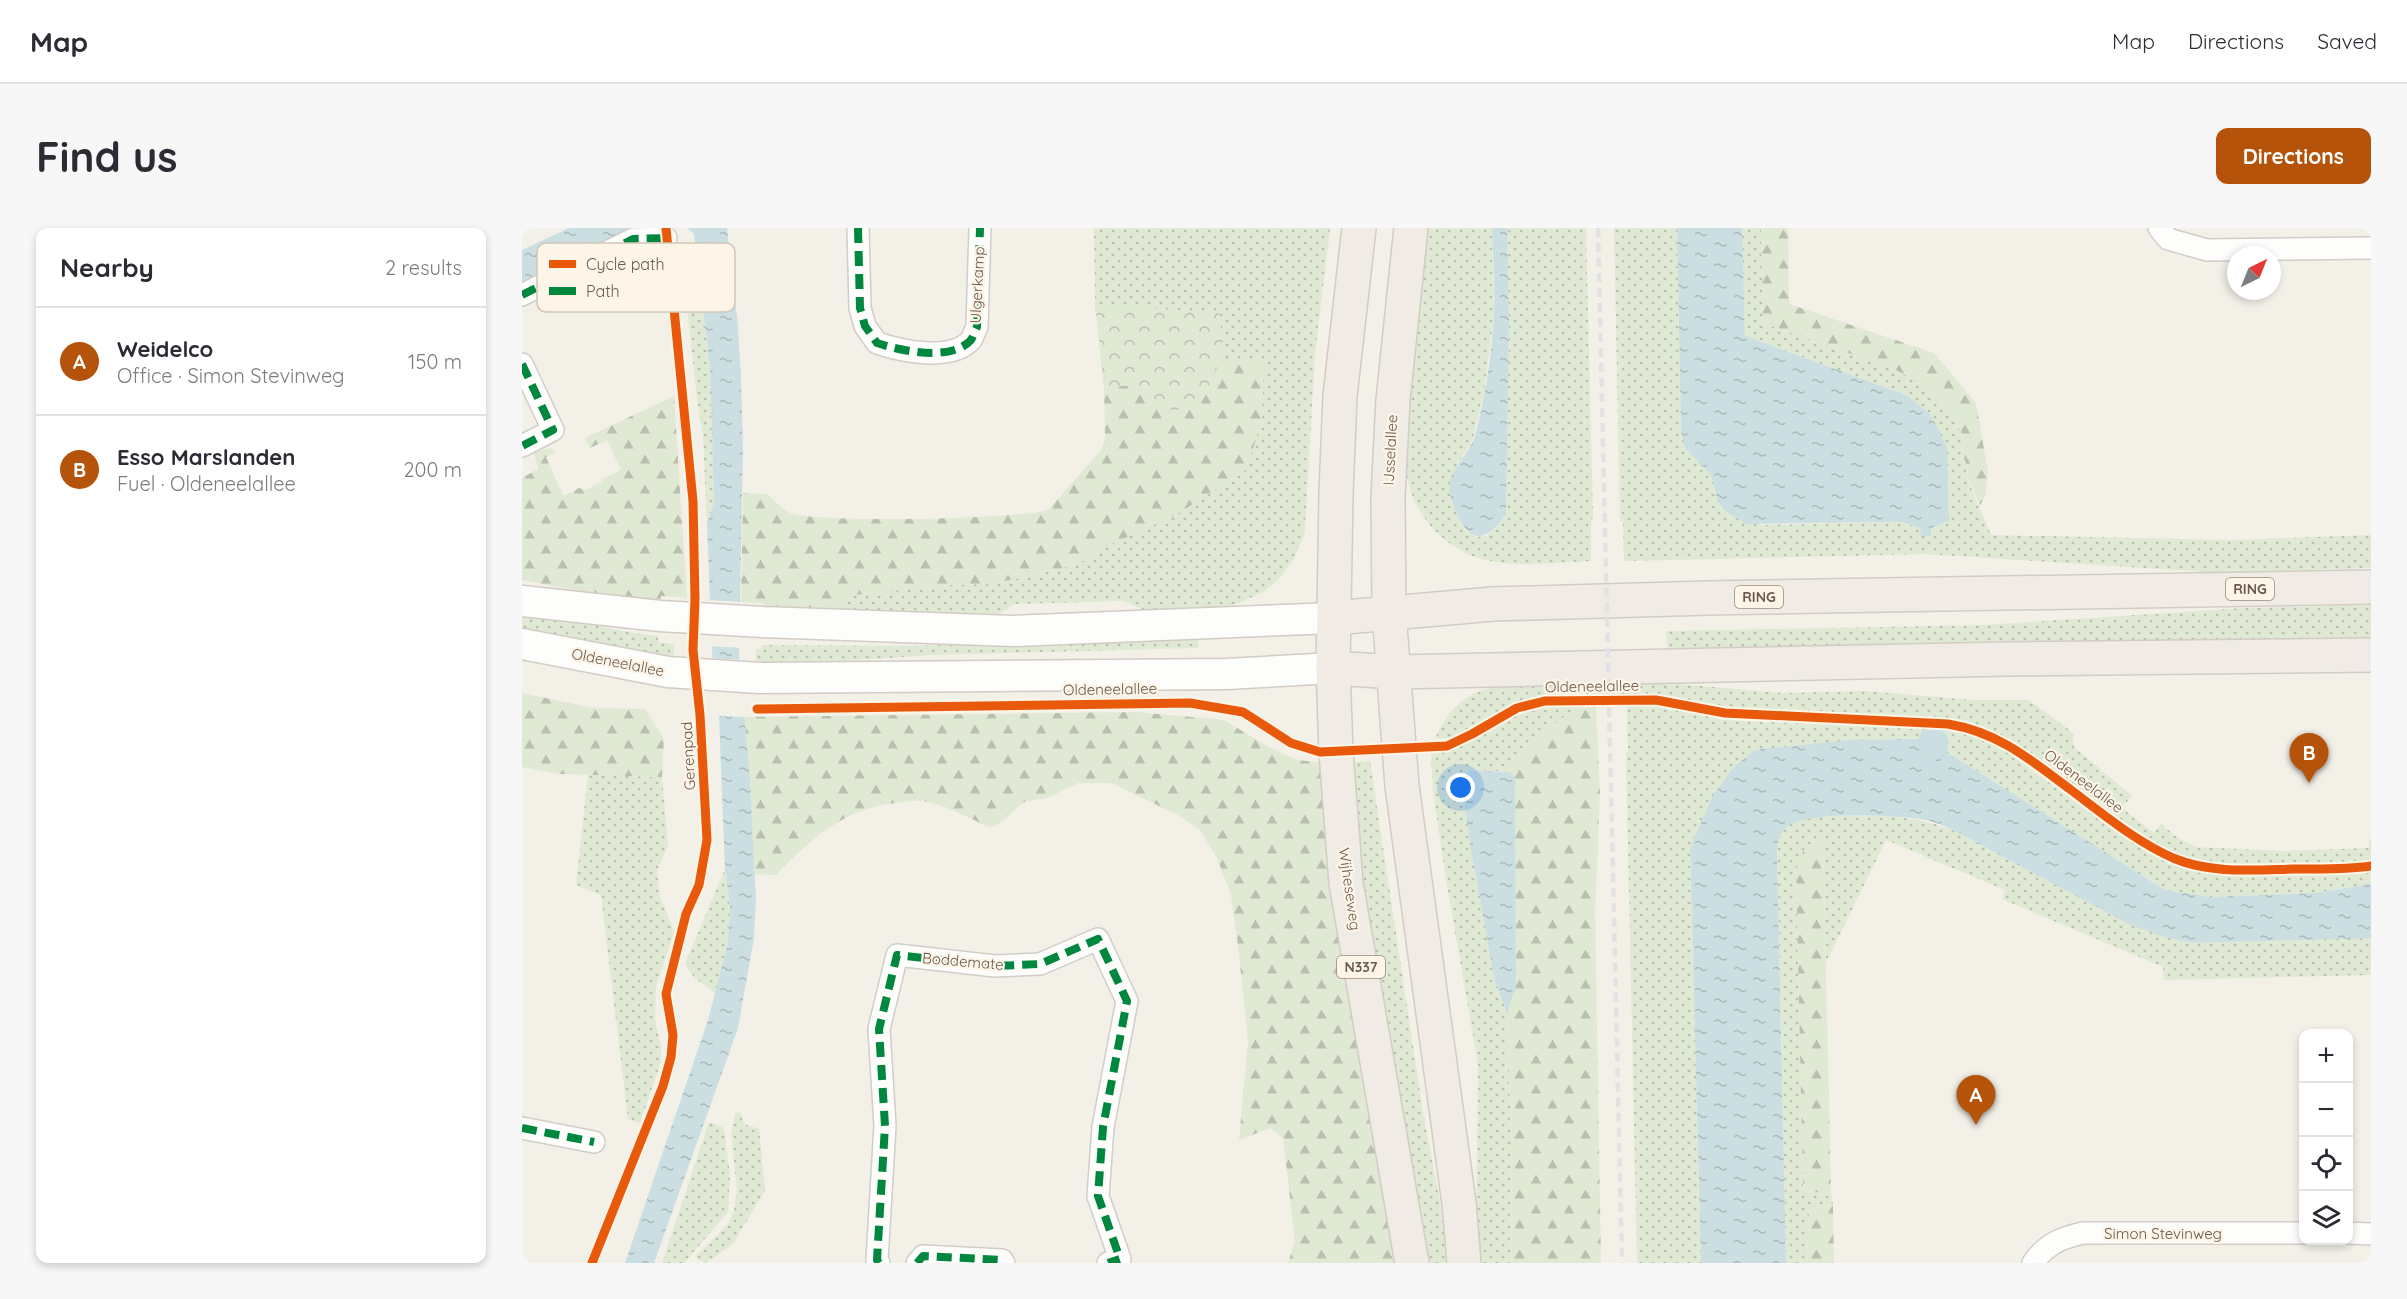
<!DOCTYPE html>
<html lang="en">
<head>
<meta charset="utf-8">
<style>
  body { margin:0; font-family:Quicksand,sans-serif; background:#f7f7f7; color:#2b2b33 }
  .controls { position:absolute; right:18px; bottom:18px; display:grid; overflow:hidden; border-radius:12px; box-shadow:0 3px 9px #0003 }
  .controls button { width:54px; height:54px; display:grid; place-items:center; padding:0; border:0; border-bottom:2px solid #e1e1e2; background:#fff; color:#2b2b33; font:30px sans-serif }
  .compass { position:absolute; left:1705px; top:18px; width:54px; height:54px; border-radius:50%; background:#fff; box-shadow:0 3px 9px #0003; rotate:43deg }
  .you { position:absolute; left:939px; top:560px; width:21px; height:21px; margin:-15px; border:4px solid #fff; border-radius:50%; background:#1a73e8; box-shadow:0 0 0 9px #1a73e833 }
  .badge { display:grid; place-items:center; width:39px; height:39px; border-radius:50%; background:#b45309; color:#fff; font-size:20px; font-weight:700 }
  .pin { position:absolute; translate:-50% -50px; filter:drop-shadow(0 2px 3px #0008) }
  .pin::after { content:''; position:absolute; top:32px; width:21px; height:18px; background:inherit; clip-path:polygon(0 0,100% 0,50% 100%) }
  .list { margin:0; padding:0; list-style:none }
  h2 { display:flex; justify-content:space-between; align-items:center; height:78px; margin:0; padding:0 24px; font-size:26px }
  h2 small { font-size:20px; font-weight:400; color:#7c7c81 }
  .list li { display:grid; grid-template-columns:39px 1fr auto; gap:18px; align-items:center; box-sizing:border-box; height:108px; padding:0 24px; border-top:2px solid #e1e1e2 }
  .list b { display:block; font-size:22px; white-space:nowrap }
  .list p { margin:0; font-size:20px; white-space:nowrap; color:#7c7c81 }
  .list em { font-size:20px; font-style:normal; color:#7c7c81 }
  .icon { flex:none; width:33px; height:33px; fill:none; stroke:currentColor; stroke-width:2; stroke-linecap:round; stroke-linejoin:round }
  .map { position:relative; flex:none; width:1849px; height:1035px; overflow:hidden; border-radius:12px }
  header { display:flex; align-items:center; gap:36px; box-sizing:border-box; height:84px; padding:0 30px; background:#fff; border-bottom:2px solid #e1e1e2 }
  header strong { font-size:28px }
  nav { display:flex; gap:33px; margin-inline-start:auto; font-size:21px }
  .intro { display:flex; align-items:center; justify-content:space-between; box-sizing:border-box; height:144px; padding:0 36px }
  h1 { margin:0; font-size:42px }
  .button { padding:15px 27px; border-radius:12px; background:#b45309; color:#fff; font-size:21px; font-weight:700 }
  main { display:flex; gap:36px; padding:0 36px }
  aside { flex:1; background:#fff; border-radius:12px; box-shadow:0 3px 9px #0003 }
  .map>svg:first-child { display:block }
  .grass { fill:url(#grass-dots) }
  .forest { fill:url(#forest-firs) }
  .park { fill:url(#park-crowns) }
  .water { fill:url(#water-ripples) }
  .pier { fill:#f3f0e8 }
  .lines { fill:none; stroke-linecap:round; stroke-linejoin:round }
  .canal { stroke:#cbdfe2; stroke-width:30 }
  .street-casing { stroke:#d2cdc7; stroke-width:24 }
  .secondary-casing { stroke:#d2ccc4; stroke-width:33 }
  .primary-casing { stroke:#d3cbc6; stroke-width:36 }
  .street { stroke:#fdfdfc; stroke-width:21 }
  .secondary { stroke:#fdfdfc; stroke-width:30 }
  .primary { stroke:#f0ece5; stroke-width:33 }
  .rail { stroke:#e3e1e3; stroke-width:4.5; stroke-dasharray:9 6; stroke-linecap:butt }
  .quiet { stroke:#00873e; stroke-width:8; stroke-dasharray:15 8; stroke-linecap:butt }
  .cycleway-casing { stroke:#fcf5e8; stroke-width:13 }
  .cycleway { stroke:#e8590c; stroke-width:9 }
  .labels { text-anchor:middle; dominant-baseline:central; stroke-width:4.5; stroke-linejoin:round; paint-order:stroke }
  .shield { fill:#fcf5e8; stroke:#98887c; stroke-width:1.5 }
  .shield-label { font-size:14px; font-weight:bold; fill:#6d594d }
  .street-label { font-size:15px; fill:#6d594d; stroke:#fcf5e8 }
  .key { fill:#fcf5e8; stroke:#d1c6ba; stroke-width:1.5 }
  .key-label { font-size:16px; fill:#6d594d }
</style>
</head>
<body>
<header>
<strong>Map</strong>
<nav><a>Map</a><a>Directions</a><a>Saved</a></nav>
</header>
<div class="intro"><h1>Find us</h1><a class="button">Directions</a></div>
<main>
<aside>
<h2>Nearby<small>2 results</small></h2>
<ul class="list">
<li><span class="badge">A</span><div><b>Weidelco</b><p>Office · Simon Stevinweg</p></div><em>150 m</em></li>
<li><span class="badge">B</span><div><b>Esso Marslanden</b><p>Fuel · Oldeneelallee</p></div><em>200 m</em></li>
</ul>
</aside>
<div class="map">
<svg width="1849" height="1035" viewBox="0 0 1849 1035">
  <defs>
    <pattern id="grass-dots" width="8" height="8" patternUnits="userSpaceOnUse" patternTransform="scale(1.5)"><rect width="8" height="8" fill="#e0e9d4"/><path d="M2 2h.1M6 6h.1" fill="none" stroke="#bac0ae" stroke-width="1.8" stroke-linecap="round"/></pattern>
    <pattern id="forest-firs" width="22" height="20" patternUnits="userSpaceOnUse" patternTransform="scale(1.5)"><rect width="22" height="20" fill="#e0e9d4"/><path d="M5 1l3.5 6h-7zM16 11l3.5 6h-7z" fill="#bac0ae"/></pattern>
    <pattern id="park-crowns" width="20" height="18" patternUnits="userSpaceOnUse" patternTransform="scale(1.5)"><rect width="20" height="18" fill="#e0e9d4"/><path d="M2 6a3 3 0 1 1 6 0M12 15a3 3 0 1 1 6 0" fill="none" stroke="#bac0ae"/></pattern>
    <pattern id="water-ripples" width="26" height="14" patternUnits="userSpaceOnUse" patternTransform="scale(1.5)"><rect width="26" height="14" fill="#cbdfe2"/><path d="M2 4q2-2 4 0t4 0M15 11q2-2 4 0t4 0" fill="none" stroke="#a9b8b9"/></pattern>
  </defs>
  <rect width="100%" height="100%" fill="#f3f0e8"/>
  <path class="grass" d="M572 0H808L793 126 784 284 782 307 772 331 757 351 740 365 701 381 626 384 602 373 493 376 476 387 306 389 333 367 423 357 470 356 538 341 564 332 583 319 615 303 617 157 582 159 573 76Z
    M904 0H970L972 87 962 165 950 214 936 235 929 273 943 302 954 309 965 308 974 300 984 286 987 95 985 0H1064L1071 290 1069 293V333C1035 334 998 340 964 332 931 325 900 297 889 264 876 224 886 169 890 128 895 85 900 43 904 0Z
    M1092 0H1155L1159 203 1172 230 1182 237 1189 247 1195 270 1239 297 1379 294C1400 301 1406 301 1427 293L1426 252 1384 167 1223 108 1220 0H1239L1241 95 1372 141 1403 158 1427 181 1440 207 1445 250 1469 307 1711 312 1849 307V340L1699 345 1404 326 1102 333 1101 293H1098Z
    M176 45 188 140 192 275 185 296 181 208 175 171 162 50 163 47Z
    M1849 377V409L1806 412 1146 424 1144 403 1461 397 1722 380Z
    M0 383 111 405 136 408V414L152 416V427H147V433L0 411Z
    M676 411 677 420 410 427 237 439 238 433H234V421H239V417L383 418Z
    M1133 454 1261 465 1345 463 1451 472H1507L1550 504 1552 519 1610 568 1600 580 1632 605 1639 596 1656 610 1674 619 1762 623 1847 620V611H1849V631C1825 636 1801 635 1776 635 1736 635 1693 640 1655 625 1616 610 1582 579 1549 554 1510 526 1475 497 1426 490L1233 481 1204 479 1134 466 1022 467 993 474 929 510 913 511C925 481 944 465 975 458Z
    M1105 478 1145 479 1202 492 1425 502C1447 505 1466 512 1485 524L1605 611 1648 636 1667 642 1686 646 1729 648 1821 647 1849 644V656L1792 665 1688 669 1643 662 1433 529 1398 511 1190 569 1168 620 1179 1035H1115L1104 525 1106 523Z
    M1023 479H1054L976 543 947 542 973 754 985 785 989 909 988 1035H954L956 837 924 651 911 564 909 526C953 521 979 486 1023 479Z
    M848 533 901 884 926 1016V1035H902L838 670 829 534Z
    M66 547 140 549 146 617 135 643 138 668 152 704 134 759 133 792 139 818V834L118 895 106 891 79 667 54 657Z
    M1354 588C1383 589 1406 592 1433 603L1608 697 1737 712 1849 710V747L1642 752 1641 739 1480 671 1483 662 1364 612 1304 735 1301 611 1274 642 1281 958 1285 965 1309 963 1311 978 1292 980 1287 984 1285 1035H1264L1255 614C1258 608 1261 602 1265 598 1283 584 1332 589 1354 588Z
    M203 641 208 678 206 715 194 766 172 749 163 736Z
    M218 883 222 896 237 901 243 962 211 1016 184 1035 173 1029 206 996 212 982 215 961 209 906 213 886Z
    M187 894 202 900 208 947 206 984 162 1035H140Z"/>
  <path class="forest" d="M1239 0H1266L1267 76 1412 125 1454 175 1466 244 1463 269 1458 277 1445 249 1440 206 1427 181 1403 158 1372 141 1241 95Z
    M703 130 742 135 740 192 724 242 654 287 583 319 564 332 538 341 470 356 423 357 333 367 306 389 241 379 242 375 219 374 221 265 245 266C251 271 259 280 266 284 288 296 499 291 526 282L580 221 583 208 582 159 618 157 622 162 688 148Z
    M152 168 165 370 139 368V372L152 374 92 370 0 352V250L16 241 12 224 29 220 34 225 24 229 41 267H44L57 260 64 262 79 254 80 251 99 242 85 212 68 220 63 210Z
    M0 465 71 480 123 481 142 511 140 549 37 546 0 539Z
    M1074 478 1078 565 1073 684 1079 1035H988L989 909 985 785 994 760 993 549 987 544 976 543 1054 479Z
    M615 484 702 492 747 519 775 532 804 535 881 1035H766L773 1013 761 910 748 900 717 912 726 814 716 717 709 667 695 630 678 602 656 587 589 555H556L525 570 502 574 474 598 466 599C446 589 424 577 401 573 393 572 382 574 374 575 322 580 288 612 254 647L233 646 223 489Z
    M1301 611 1309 963 1285 965 1281 958 1274 642 1282 621Z
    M1311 978 1312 1035H1285L1287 984 1292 980Z"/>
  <path class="park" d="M573 76 697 85 703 130 689 148 687 159 671 176 654 183 635 178 617 157 582 159Z"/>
  <path class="water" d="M47 0H122L0 56V22Z
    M165 0H205L216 98 219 152 221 220 217 425 228 553 234 671 232 710 216 800 132 1035H103L186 792 206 715 208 678 203 641 197 488 190 424 185 296 192 275 188 140 172 6Z
    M970 0H985L987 95 984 286C968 310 951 320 936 288 932 279 928 271 927 262 927 244 941 232 949 217 953 210 955 200 957 191 965 158 970 121 972 87 973 58 971 29 970 0Z
    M1155 0H1220L1223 108 1384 167 1407 185 1416 200 1425 220 1427 293 1409 300V308H1399L1398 300 1379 294 1224 296 1201 281 1195 270 1189 247 1163 220 1159 203Z
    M1398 511 1433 529 1643 662 1688 669 1792 665 1849 656V710L1671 715 1643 709 1608 697 1433 603C1425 599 1416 595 1407 593 1383 587 1286 583 1266 598 1259 603 1256 612 1255 622L1264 1035H1179L1168 620 1190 569 1210 541 1232 522 1327 512Z
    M947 542 987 544 993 548 994 760 985 785 973 754 949 622 939 551Z"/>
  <path class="pier" d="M187 372 222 374 221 420 187 418Z
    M188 430 221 432 226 489 194 488Z"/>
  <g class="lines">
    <path class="canal" d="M1411 514V517"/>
    <defs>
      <path id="street" d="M336 0 338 80 343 98 355 115C379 123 429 134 449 112 451 109 453 102 455 99L458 0
        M1637 0 1646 11 1685 22 1849 20
        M0 67 111 11 144 10
        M0 136 31 202 0 218
        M0 900 72 914
        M1826 1005 1849 1006
        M357 1035 355 1032 363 898 357 801 375 727 473 738 518 736 576 711 605 773 581 899 576 968 598 1031 586 1035
        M395 1035 401 1028 480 1032 482 1035
        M1511 1035C1524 1016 1539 1010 1561 1005H1782"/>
      <path id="secondary" d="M0 373 138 388 241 394 491 403 812 390
        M0 416 146 444 237 450 705 446 811 440"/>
      <path id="primary" d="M837 0 818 168 814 265 811 440 814 524 824 655 890 1035
        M889 0 871 172 866 269 867 384 880 558 937 975 942 1035
        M812 390 971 376 1187 370 1849 359
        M811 440 873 444 1485 431 1849 427"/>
    </defs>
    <use href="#street" class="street-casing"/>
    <use href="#secondary" class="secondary-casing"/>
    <use href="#primary" class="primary-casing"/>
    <use href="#street" class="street"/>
    <use href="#secondary" class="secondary"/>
    <use href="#primary" class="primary"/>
    <path class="rail" d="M1076 0 1100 1035"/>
    <path class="quiet" d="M336 0 338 80 343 98 355 115C379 123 429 134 449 112 451 109 453 102 455 99L458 0
      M0 67 111 11 144 10
      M0 136 31 202 0 218
      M0 900 72 914
      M357 1035 355 1032 363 898 357 801 375 727 473 738 518 736 576 711 605 773 581 899 576 968 598 1031 586 1035
      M395 1035 401 1028 480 1032 482 1035"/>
    <defs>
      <path id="cycleway" d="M235 481 668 475 721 484 769 515 798 524 925 518 950 506 995 480 1023 473 1134 472 1203 485 1426 496C1476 504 1509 532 1549 562 1581 586 1613 613 1651 630 1689 646 1731 642 1772 641 1798 641 1823 642 1849 638
        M70 1035 141 858 149 829 151 807 144 766 164 686 177 657 185 612 178 487 171 422 173 371 171 273 144 0"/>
    </defs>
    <use href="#cycleway" class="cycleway-casing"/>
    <use href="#cycleway" class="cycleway"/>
  </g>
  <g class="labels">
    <g class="shield">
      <rect x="1704" y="350" width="48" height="22" rx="4.5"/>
      <rect x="1213" y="358" width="48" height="22" rx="4.5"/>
      <rect x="815" y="728" width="48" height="22" rx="4.5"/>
    </g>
    <g class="shield-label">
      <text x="1728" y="361">RING</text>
      <text x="1237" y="369">RING</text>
      <text x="839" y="739">N337</text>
    </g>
    <g class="street-label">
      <text transform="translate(455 57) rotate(-87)">Ulgerkamp</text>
      <text transform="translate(868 222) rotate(-87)">IJsselallee</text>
      <text transform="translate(96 434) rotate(11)">Oldeneelallee</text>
      <text transform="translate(1070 458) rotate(-1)">Oldeneelallee</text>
      <text transform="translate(588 461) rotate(-1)">Oldeneelallee</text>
      <text transform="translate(166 528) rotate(-93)">Gerenpad</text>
      <text transform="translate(1562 553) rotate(37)">Oldeneelallee</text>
      <text transform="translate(828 661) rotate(82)">Wijheseweg</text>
      <text transform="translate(441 733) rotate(5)">Boddemate</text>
      <text x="1641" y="1005">Simon Stevinweg</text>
    </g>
  </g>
  <rect x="15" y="15" width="198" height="69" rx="9" class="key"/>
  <rect x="27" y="32" width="27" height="8" fill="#e8590c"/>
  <rect x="27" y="59" width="27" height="8" fill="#00873e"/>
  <g class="key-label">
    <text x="64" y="42">Cycle path</text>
    <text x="64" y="69">Path</text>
  </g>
</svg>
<div class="controls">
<button>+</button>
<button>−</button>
<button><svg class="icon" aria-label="locate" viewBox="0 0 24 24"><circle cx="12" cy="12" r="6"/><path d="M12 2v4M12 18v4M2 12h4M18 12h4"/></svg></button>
<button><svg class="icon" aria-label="layers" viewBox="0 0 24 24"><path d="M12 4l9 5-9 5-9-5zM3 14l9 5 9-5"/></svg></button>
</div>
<svg class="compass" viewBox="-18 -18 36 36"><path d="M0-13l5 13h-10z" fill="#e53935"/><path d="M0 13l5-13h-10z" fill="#7c7c81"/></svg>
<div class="you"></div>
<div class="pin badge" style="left:1454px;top:897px">A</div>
<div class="pin badge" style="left:1787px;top:555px">B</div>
</div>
</main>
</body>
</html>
